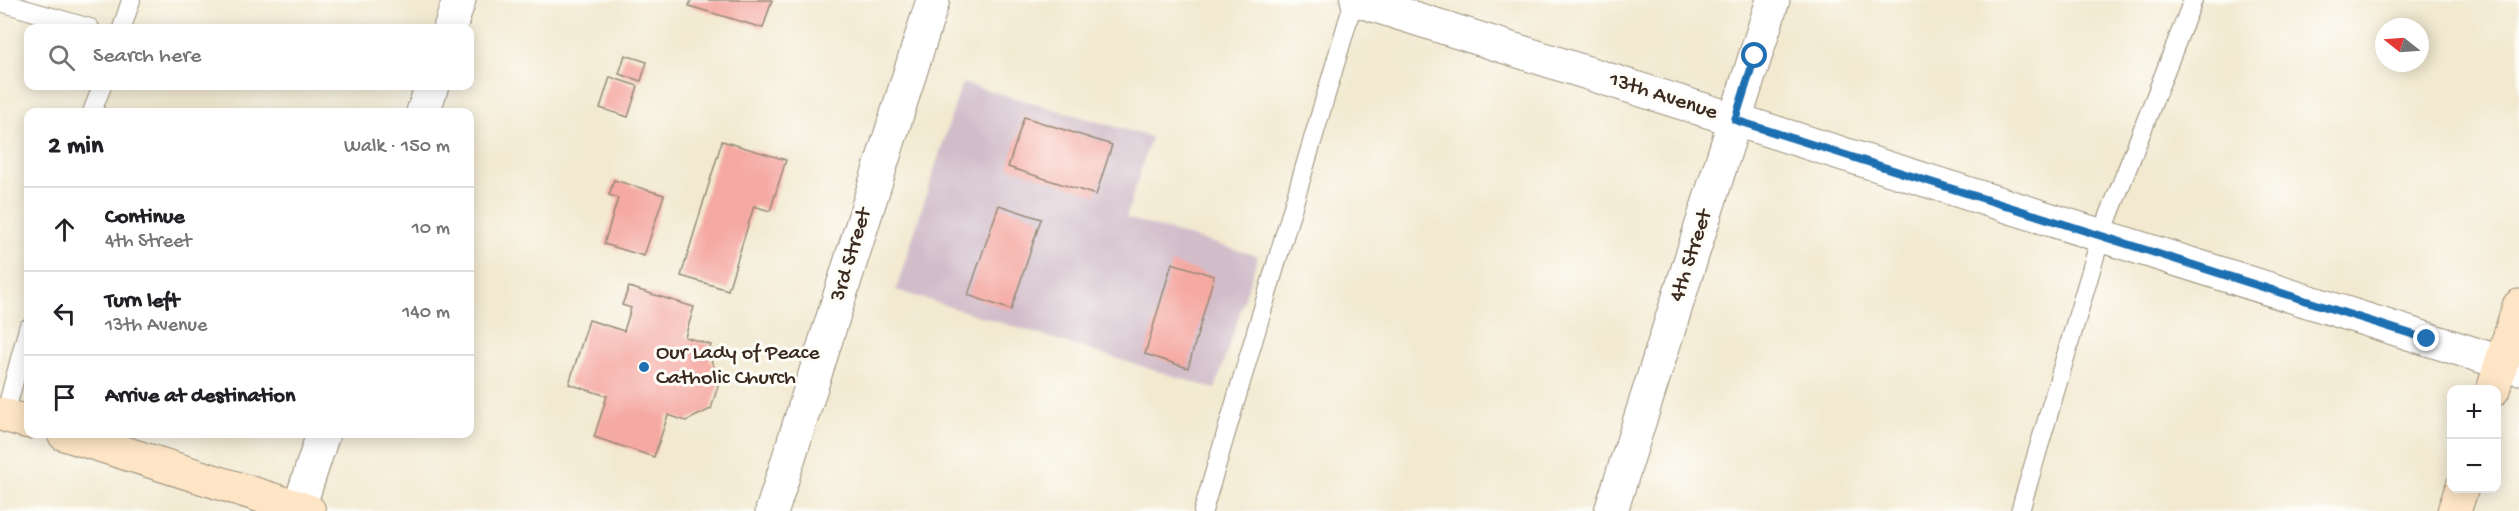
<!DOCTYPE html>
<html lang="en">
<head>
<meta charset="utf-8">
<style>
  body { margin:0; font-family:"Gochi Hand",sans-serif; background:#f2f2f2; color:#202124 }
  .controls { position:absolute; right:18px; bottom:18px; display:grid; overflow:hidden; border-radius:12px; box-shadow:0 3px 15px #0003 }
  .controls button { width:54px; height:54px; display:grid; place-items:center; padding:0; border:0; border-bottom:2px solid #e0e0e0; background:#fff; color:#202124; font:30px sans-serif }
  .compass { position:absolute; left:2375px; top:18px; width:54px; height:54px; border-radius:50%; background:#fff; box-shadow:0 3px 15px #0003; rotate:287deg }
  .stop { position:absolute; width:18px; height:18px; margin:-14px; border:4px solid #1f6fb2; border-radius:50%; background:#fff }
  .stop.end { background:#1f6fb2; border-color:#fff; box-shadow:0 2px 6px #0008 }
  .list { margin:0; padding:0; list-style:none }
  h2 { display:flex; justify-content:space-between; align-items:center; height:78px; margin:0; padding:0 24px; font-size:26px }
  h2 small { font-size:20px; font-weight:400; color:#757577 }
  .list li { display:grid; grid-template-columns:39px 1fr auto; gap:18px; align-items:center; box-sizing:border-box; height:84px; padding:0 24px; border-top:2px solid #e0e0e0 }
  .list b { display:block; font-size:22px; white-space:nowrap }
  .list p { margin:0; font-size:20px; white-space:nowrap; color:#757577 }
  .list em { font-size:20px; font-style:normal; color:#757577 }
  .icon { flex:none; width:33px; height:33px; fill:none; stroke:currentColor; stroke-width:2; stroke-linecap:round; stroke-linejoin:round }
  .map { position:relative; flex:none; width:2519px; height:511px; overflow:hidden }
  .search { position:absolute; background:#fff; box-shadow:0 3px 15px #0003; left:24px; top:24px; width:450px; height:66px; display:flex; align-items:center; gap:15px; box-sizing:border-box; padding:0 21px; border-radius:12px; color:#757577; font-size:22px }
  .panel { position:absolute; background:#fff; box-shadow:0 3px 15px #0003; left:24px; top:108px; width:450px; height:330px; border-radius:12px }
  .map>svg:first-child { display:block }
  .industrial { fill:#d1bdca }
  .building { fill:#f5a9a3 }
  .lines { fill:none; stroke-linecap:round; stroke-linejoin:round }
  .lane-casing { stroke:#968a77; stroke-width:20 }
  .street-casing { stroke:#968a77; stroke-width:35 }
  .secondary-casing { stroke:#968a77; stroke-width:35 }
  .lane { stroke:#fff; stroke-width:18 }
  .street { stroke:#fff; stroke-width:33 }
  .secondary { stroke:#fde5c5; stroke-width:33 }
  .route { stroke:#1f6fb2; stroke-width:8 }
  .poi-dot { fill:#1f6fb2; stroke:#fdfcf7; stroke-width:2 }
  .labels { text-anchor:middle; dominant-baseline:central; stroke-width:6; stroke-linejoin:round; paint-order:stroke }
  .street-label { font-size:22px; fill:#3b2a1e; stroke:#fdfcf7 }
  .poi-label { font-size:22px; fill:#3b2a1e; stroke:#fdfcf7; text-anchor:start }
</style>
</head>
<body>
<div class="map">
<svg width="2519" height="511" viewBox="0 0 2519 511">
  <rect width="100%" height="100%" fill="#fdfcf7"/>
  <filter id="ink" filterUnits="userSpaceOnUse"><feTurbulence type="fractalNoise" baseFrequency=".0167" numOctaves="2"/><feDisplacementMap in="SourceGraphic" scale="12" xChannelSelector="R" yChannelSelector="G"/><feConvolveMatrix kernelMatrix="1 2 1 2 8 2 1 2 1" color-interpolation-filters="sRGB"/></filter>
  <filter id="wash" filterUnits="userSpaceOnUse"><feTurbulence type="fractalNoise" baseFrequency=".008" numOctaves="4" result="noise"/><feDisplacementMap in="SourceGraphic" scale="24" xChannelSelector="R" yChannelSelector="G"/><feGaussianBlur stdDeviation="1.35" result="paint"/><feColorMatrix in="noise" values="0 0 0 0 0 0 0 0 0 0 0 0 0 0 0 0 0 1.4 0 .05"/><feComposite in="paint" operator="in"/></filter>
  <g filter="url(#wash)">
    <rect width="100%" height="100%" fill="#f2e9d0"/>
    <path class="industrial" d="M962 83 1151 137 1126 218 1258 256 1215 389 896 290Z"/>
    <g id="blocks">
      <path class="building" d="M691 0H772L763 28 689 6Z
        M625 55 647 62 641 81 619 74Z
        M610 77 638 86 628 117 600 108Z
        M1024 117 1112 145 1096 195 1008 167Z
        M722 141 786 160 770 211 754 206 728 290 681 276Z
        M614 180 664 195 644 256 604 244 618 198 609 195Z
        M999 205 1041 219 1011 310 968 295Z
        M1172 263 1214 276 1188 368 1145 354Z
        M629 287 694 307 685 337 711 345 708 354 720 379 711 409 686 421 668 415 654 457 594 437 607 396 569 384 589 320 624 331 631 308 622 305Z"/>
    </g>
  </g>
  <g filter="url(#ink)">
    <use href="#blocks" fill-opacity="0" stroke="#968a77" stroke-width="1.5"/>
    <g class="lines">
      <defs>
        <path id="lane" d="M0 2 90 28
          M122 28 131 0
          M92 112 102 86
          M5 415 28 328
          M1203 511 1354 0
          M2020 511 2101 236 2193 0"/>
        <path id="street" d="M1357 0 2519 368
          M450 28 459 0
          M423 112 432 86
          M298 511 323 434
          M772 511 933 0
          M1611 511 1773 0"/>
        <path id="secondary" d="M2493 390 2519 306
          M0 414 28 422
          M64 434 309 511
          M2454 511 2462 488"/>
      </defs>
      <use href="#lane" class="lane-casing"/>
      <use href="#street" class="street-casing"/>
      <use href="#secondary" class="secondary-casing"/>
      <use href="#lane" class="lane"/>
      <use href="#street" class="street"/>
      <use href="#secondary" class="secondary"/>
    </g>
  </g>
  <g class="lines" filter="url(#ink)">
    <path class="route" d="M1755 56 1735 120 2427 339"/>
  </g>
  <circle class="poi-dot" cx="644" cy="367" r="6"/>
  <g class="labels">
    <g class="street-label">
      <text transform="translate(1663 97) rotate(18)">13th Avenue</text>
      <text transform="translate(852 255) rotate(-73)">3rd Street</text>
      <text transform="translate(1692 256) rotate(-72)">4th Street</text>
    </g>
    <g class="poi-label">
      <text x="656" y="354">Our Lady of Peace<tspan x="656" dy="25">Catholic Church</tspan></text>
    </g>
  </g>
</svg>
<div class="controls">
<button>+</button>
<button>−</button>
</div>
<svg class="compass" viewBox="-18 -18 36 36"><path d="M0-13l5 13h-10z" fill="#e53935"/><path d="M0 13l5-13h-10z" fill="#757577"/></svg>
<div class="stop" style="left:1755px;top:56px"></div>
<div class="stop end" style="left:2427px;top:339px"></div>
<div class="search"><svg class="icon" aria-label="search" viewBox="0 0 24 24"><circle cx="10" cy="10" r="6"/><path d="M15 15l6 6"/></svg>Search here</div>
<section class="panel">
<h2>2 min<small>Walk · 150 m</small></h2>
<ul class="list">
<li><svg class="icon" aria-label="ahead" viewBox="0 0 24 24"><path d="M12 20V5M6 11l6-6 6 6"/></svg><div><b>Continue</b><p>4th Street</p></div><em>10 m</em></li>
<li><svg class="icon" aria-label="left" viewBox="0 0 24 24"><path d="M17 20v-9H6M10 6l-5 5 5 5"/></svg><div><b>Turn left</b><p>13th Avenue</p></div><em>140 m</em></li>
<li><svg class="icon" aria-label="arrive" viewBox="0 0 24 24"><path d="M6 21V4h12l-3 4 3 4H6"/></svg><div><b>Arrive at destination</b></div></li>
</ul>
</section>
</div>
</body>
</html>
